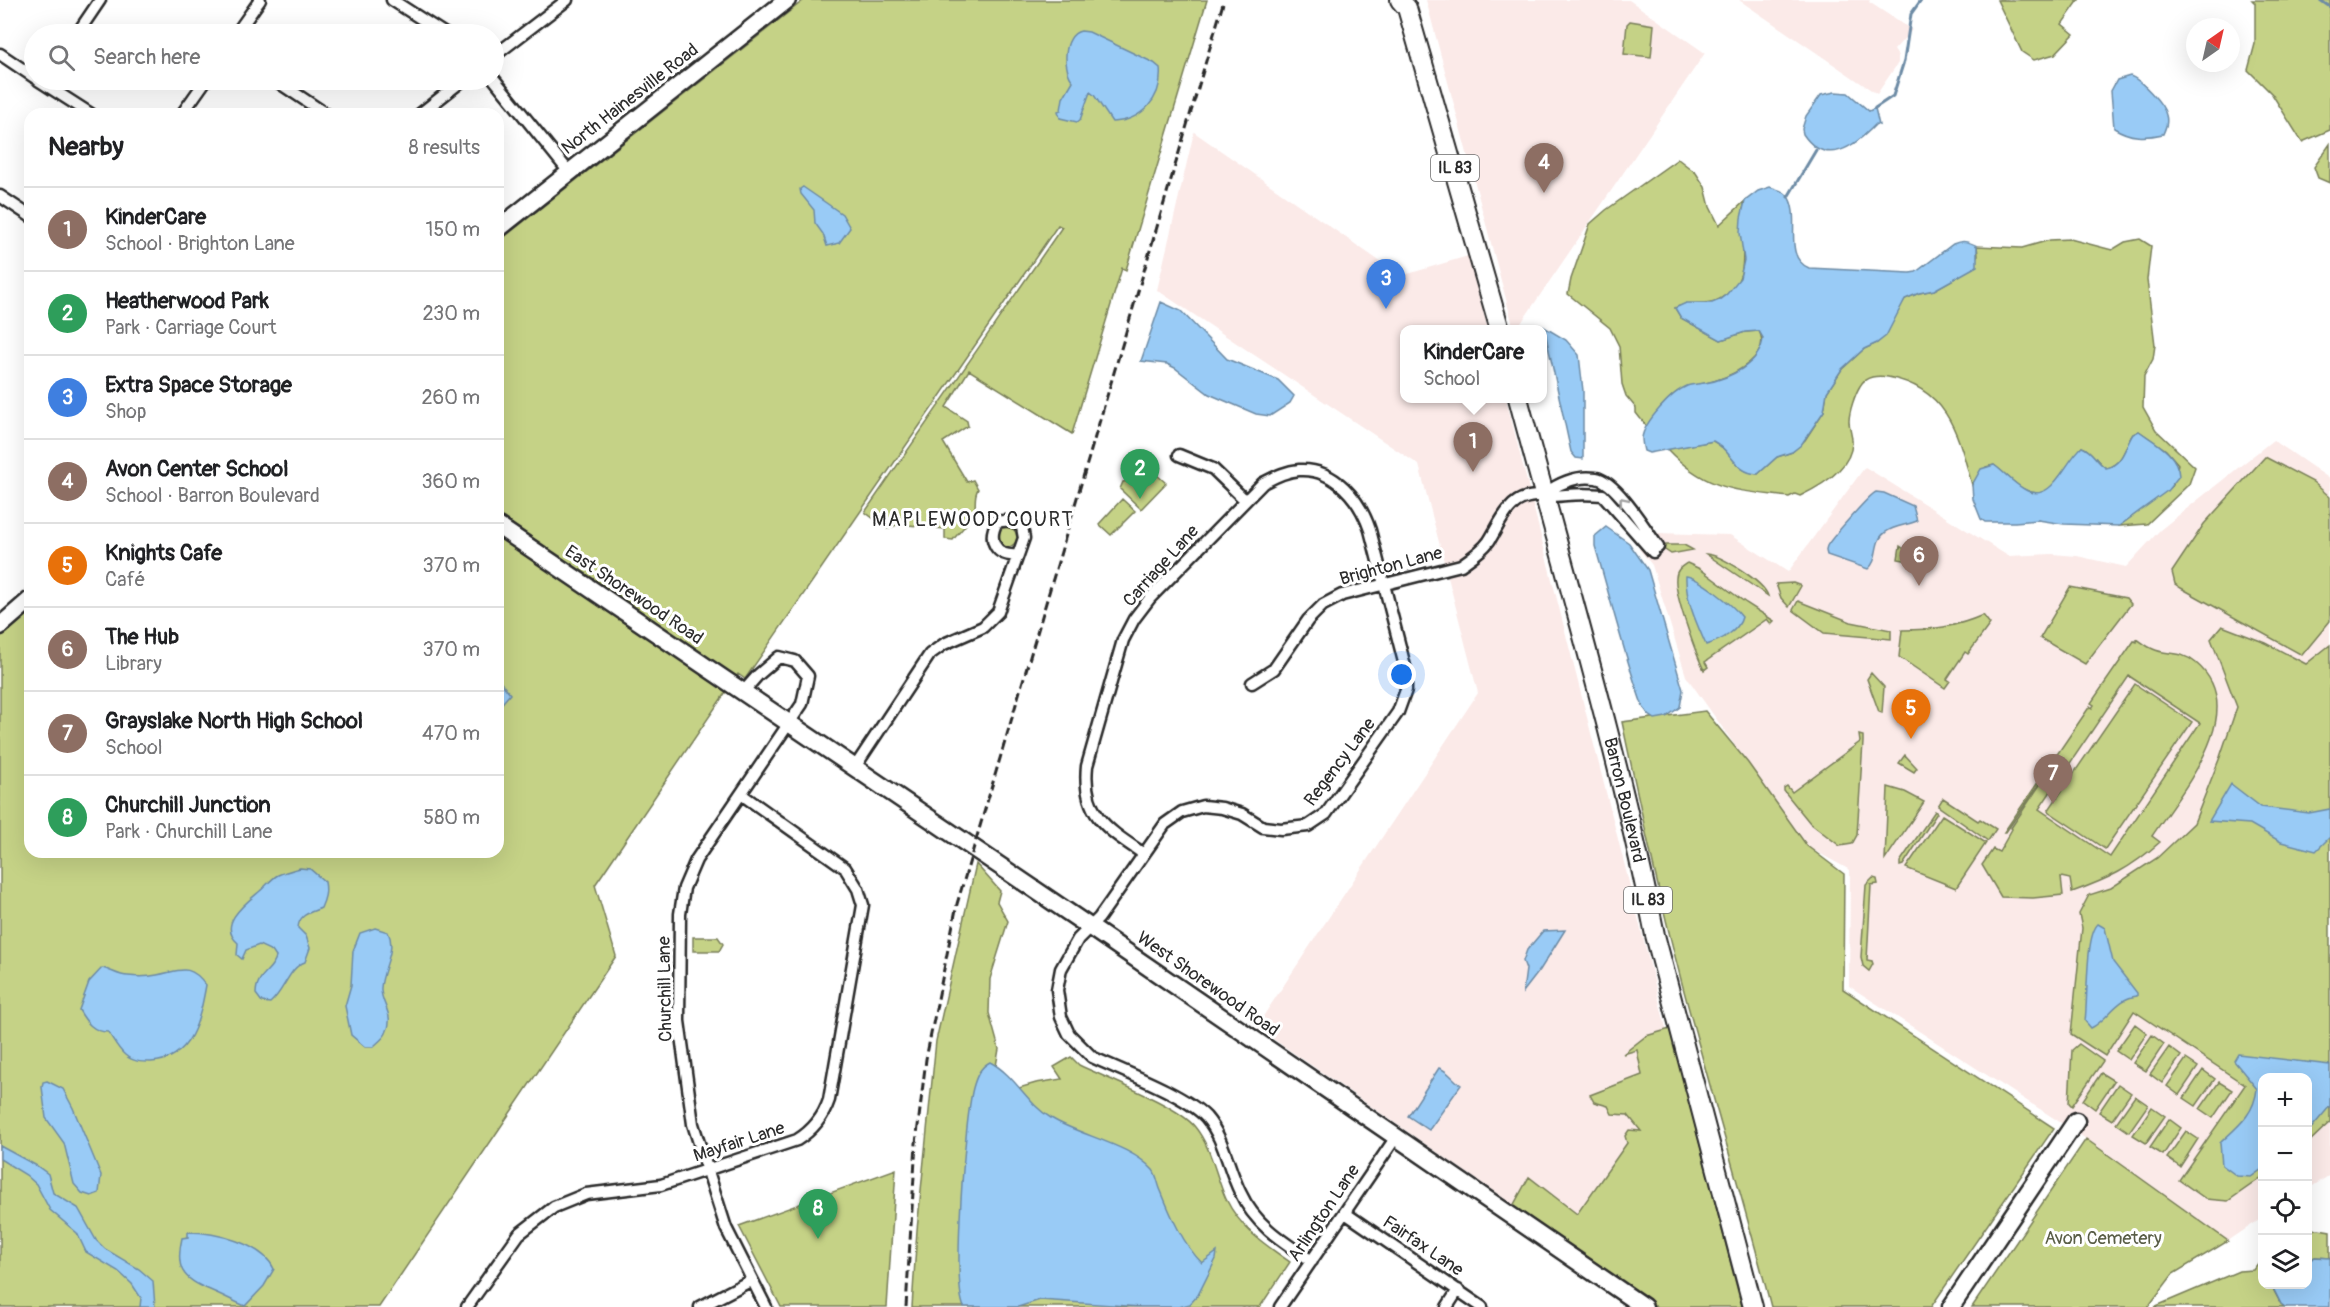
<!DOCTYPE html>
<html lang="en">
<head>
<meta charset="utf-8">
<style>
  body { margin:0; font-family:Pangolin,sans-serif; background:#f6f6f6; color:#202124 }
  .controls { position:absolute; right:18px; bottom:18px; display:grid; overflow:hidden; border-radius:12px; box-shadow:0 6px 24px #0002 }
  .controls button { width:54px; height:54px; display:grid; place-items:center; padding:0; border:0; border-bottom:2px solid #e0e0e0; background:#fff; color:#202124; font:30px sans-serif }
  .compass { position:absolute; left:2186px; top:18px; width:54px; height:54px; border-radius:50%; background:#fff; box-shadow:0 6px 24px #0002; rotate:34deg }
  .you { position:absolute; left:1402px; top:675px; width:21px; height:21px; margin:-15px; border:4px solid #fff; border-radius:50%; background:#1a73e8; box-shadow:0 0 0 9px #1a73e833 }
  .badge { display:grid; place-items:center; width:39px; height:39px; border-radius:50%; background:#1f6fb2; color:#fff; font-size:20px; font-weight:700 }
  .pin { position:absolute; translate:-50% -50px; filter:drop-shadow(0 2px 3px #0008) }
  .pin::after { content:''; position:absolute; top:32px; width:21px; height:18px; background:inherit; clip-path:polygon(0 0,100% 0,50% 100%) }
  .popup { position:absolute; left:1400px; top:325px; width:147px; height:78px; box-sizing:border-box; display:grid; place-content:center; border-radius:12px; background:#fff; filter:drop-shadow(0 2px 4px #0005); font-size:20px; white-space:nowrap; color:#757577 }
  .popup b { font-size:22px; color:#202124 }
  .popup::after { content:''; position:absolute; left:50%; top:100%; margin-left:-12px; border:12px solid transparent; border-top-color:#fff }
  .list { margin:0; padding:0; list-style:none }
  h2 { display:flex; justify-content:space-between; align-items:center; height:78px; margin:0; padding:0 24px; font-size:26px }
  h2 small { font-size:20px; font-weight:400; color:#757577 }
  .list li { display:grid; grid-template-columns:39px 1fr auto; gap:18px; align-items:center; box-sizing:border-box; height:84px; padding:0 24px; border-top:2px solid #e0e0e0 }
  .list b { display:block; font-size:22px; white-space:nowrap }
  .list p { margin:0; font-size:20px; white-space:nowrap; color:#757577 }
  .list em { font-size:20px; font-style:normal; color:#757577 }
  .icon { flex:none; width:33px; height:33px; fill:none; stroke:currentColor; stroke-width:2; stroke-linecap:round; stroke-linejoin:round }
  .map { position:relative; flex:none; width:2330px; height:1307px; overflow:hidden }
  .search { position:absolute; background:#fff; box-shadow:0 6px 24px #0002; left:24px; top:24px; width:480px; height:66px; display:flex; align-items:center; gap:15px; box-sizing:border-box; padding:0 21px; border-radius:33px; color:#757577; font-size:22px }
  .panel { position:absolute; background:#fff; box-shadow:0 6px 24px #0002; left:24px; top:108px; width:480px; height:750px; border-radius:18px }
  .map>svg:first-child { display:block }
  .built { fill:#fbeae8 }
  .green { fill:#c5d286; stroke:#787e58; stroke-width:1.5; fill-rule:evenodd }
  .water { fill:#99cbf6; stroke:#6d8ba5; stroke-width:1.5 }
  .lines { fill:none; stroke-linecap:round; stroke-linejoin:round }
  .stream { stroke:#6d8ba5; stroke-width:3 }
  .street-casing { stroke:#2b2b2b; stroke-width:15 }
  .secondary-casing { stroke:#2b2b2b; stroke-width:21 }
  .primary-casing { stroke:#2b2b2b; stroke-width:22 }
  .street { stroke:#fff; stroke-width:10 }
  .secondary { stroke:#fff; stroke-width:16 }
  .primary { stroke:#fff; stroke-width:18 }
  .rail { stroke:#2b2b2b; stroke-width:3; stroke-dasharray:9 4.5; stroke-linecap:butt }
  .oneway { stroke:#a0a0a0 }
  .labels { text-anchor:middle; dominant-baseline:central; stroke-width:6; stroke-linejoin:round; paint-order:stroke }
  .shield { fill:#fff; stroke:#6b6b6b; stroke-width:1.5 }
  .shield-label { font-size:16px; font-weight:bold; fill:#2b2b2b }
  .street-label { font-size:18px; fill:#2b2b2b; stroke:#fff }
  .park-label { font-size:18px; fill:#595d46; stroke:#fff }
  .neighbourhood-label { font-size:20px; letter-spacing:1.5px; fill:#2b2b2b; stroke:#fff }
</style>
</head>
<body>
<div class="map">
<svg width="2330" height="1307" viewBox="0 0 2330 1307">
  <rect width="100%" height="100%" fill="#fff"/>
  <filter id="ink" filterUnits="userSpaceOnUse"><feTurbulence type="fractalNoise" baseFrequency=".0167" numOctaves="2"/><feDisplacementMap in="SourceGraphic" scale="12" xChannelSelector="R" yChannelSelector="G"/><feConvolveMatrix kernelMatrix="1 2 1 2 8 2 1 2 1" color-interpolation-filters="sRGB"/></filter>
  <g filter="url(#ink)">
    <path class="built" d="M1426 0H1629L1705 53 1517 329H1514Z
      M1739 0H1870L1869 2 1912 30 1894 50 1898 56V63L1877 94Z
      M1194 132 1401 276 1468 256 1488 329 1404 330V398L1506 399 1737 1307H1661L1256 1027 1478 693 1419 465 1157 290Z
      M2273 440 2330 479V1175L2308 1189V1078H2262V1218L2228 1241 2086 1139 1849 986 1850 870 1806 846 1686 676 1652 565 1639 549 1656 533 1730 535 1788 572 1865 467 2008 556 2052 554 2077 556 2126 567 2160 530Z"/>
    <path class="green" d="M804 0H1207L1126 270 1122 268 1072 434 969 370 946 407 967 421 968 426 943 442 967 482 973 480 978 489C973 497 977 505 974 513 969 523 959 532 953 540L945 539V529L899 524 887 529 865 512 1062 227 1058 225 745 679 738 674 595 885 616 956 379 1307H0V637L30 613V852H498V242Z
      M1997 0H2079L2062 24 2074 34 2055 54 2034 60 2022 52Z
      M2252 0H2330V130L2302 142 2272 94 2248 70 2255 44V3Z
      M1630 21 1654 25 1651 57 1624 54 1627 24Z
      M2330 144V183L2318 178 2314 167Z
      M1678 159 1696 173 1705 187 1710 207 1719 225 1745 201C1734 237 1759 277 1720 299 1706 307 1689 300 1675 308L1681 318 1721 340 1745 332 1759 331C1772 355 1735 374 1717 380 1703 385 1690 384 1677 392 1664 401 1655 415 1647 427L1636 413V408L1626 396 1622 384 1619 346 1610 328 1568 294 1571 279 1590 224 1606 210Z
      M2070 239 2112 250 2125 242 2140 239 2151 246 2147 280 2155 345 2153 359 2144 376 2143 407 2156 430 2195 467 2189 484 2147 524 2119 526 2173 485 2178 464 2166 450 2139 431 2133 434C2125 446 2123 465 2106 468 2096 462 2093 451 2082 447L2051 488C2028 504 2011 477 1994 465L1986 467 1972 485C1958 434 1948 388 1888 377 1878 375 1865 376 1860 386 1855 394 1849 412 1849 421 1849 428 1853 436 1852 443 1851 469 1821 486 1800 496L1795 494 1789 497C1735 490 1707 491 1667 449L1713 441C1736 453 1731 471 1758 474L1777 457 1792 452 1805 440 1824 411 1827 392 1842 369 1864 349 1877 343 1905 299 1919 293 1934 290 1959 276 1978 255 1977 246 2022 248 2050 240Z
      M2265 457 2313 482 2330 497V621L2302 655 2181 588 2175 584 2172 572 2204 524Z
      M1157 475 1166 483 1141 509 1120 489 1123 482Z
      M1122 499 1135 511 1111 535 1099 524Z
      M997 537a10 10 0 1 1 20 0a10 10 0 1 1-20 0Z
      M1666 545H1684L1693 550 1671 554 1662 548Z
      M1900 546 1918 559 1909 561 1898 559Z
      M1706 554C1721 555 1763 581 1768 596Z
      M1687 563 1700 569 1746 603 1774 621 1771 624 1767 619 1705 662 1708 667 1704 670C1696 654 1674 594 1676 578 1676 570 1681 567 1687 563Z
      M1793 583 1801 586 1789 607 1781 598 1776 584Z
      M2070 587 2126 598 2131 604 2085 664 2040 638Z
      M1798 601 1851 622 1891 630V639L1824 633 1793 610Z
      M1983 615 1990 624 1968 654 1965 652 1947 679 1950 681 1945 688 1899 657 1902 630C1932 630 1956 627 1983 615Z
      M2222 626 2266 643 2306 664 2330 645V1122L2308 1143V1078H2262V1177L2228 1201 2206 1199 2179 1180 2245 1085 2134 1011 2105 1056 2071 1034 2082 928 2079 914 2089 895 2111 888 2157 858 2194 823 2220 757 2237 707 2211 639Z
      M2137 639C2142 642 2147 647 2153 649 2167 656 2179 649 2196 663 2252 710 2182 791 2152 836L2160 842C2130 869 2108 879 2072 892L2070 879 2061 877 2063 895 2033 898 2001 897 1982 865 1993 849 1999 852 2012 829 2011 828 2058 758 2056 756 2090 706 2092 708 2094 705 2091 703 2134 641 2137 642ZM2129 676 2200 723 2110 857 2039 809Z
      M1871 673 1884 687 1882 713 1879 712 1867 679Z
      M2135 684 2192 722 2105 849 2048 811Z
      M1705 711 1748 763 1807 846 1844 874 1843 989 2054 1128 1931 1307H1771C1747 1214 1720 1123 1695 1031 1666 929 1644 825 1622 722Z
      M1859 735 1863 736V742L1857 835 1852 844 1840 846 1810 823 1784 791V788L1787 786 1792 792 1860 742Z
      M1905 755 1917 768 1914 772 1899 763Z
      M2054 759 2055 761 2006 832H2004Z
      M1888 787 1905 792 1924 802 1885 860Z
      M1943 798 1978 821 1980 819 1996 829 1988 841 1938 806Z
      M1935 811 1937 813 1903 865 1900 866V862Z
      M1942 815 1986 843 1956 888 1906 868Z
      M976 864 1000 891 997 902 1008 921 990 979 989 1013 999 1049 996 1066 1019 1088 1036 1083 1062 1079 1054 1067 1071 1057 1079 1065C1108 1079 1177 1105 1195 1127 1212 1148 1215 1175 1226 1199 1240 1228 1264 1244 1290 1262L1260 1307H912L917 1230 936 1041Z
      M1873 878 1877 879 1878 884 1871 885 1867 960 1872 961 1873 964 1869 971 1863 966 1861 957 1866 885Z
      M693 937H718L723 944 719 951H693Z
      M2135 1024 2147 1033 2129 1060 2116 1051Z
      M1670 1029 1742 1307H1657L1512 1208 1529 1177 1577 1214 1627 1143 1625 1136 1629 1130 1641 1131 1628 1115 1612 1114 1608 1106 1594 1102 1590 1095 1642 1075 1637 1050 1623 1054 1646 1036Z
      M2152 1035 2164 1044 2146 1071 2133 1063Z
      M2079 1044 2103 1061 2072 1106 2069 1103 2072 1050Z
      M2169 1047 2181 1056 2162 1083 2150 1074Z
      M2186 1059 2198 1067 2179 1095 2167 1086Z
      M2203 1070 2215 1079 2196 1106 2184 1098Z
      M2101 1073 2114 1081 2095 1109 2083 1100Z
      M2219 1082 2232 1090 2213 1118 2200 1109Z
      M2118 1084 2131 1093 2112 1120 2099 1112Z
      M2135 1096 2148 1105 2129 1132 2116 1123Z
      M2152 1107 2165 1116 2146 1143 2133 1135Z
      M2169 1119 2181 1128 2163 1155 2150 1147Z
      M2186 1131 2198 1139 2180 1167 2167 1158Z
      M2086 1139 2228 1241 2173 1274 2148 1307H1972Z
      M896 1169 887 1307H781L739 1226Z
      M2319 1229 2330 1231V1258L2315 1257 2308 1261V1230Z
      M2262 1258V1284L2274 1285 2273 1289 2281 1304 2285 1307H2154L2239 1271 2253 1270Z"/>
    <path class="water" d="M1081 31 1089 32 1154 63 1160 68C1163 99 1141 121 1112 122L1094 95 1090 92 1080 120 1077 122 1060 118 1058 111 1061 110 1063 98 1073 81C1063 71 1062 35 1081 31Z
      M2130 76C2140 79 2164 104 2166 115 2168 122 2166 127 2163 134 2145 138 2130 138 2114 128L2111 91 2117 80Z
      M1835 92 1848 93 1869 111 1875 108 1879 125 1876 124C1854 147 1826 168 1803 134L1802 129 1806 116 1821 95Z
      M803 187 842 214 850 228 839 243 827 246 823 234 815 223 814 210 801 194 800 189Z
      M1770 187C1775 189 1783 190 1787 195 1803 216 1781 256 1809 268L1910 273 1916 272 1953 244C1962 240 1968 241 1977 246V266L1934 290 1919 293 1905 299 1886 336 1877 343 1864 349 1842 369 1827 392 1824 411 1801 445 1792 452 1777 457 1758 474C1734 473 1733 451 1713 441L1649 453 1644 451C1643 447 1642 442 1642 438 1644 422 1672 392 1687 386 1693 384 1699 384 1705 383 1728 379 1761 364 1763 338L1759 331 1745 332 1721 340 1681 318 1675 308 1686 303H1712L1719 300 1727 294 1740 278 1744 260 1740 233 1741 218 1745 201 1758 191Z
      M1161 302 1181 311 1227 359 1278 380 1294 396 1290 403 1270 416 1256 414 1209 394 1175 368 1167 364 1141 361Z
      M1544 327 1566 340 1579 355 1583 391V459L1576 458 1571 452Z
      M2139 431C2156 443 2178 454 2179 476L2167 491 2119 526 2064 524 2038 520 2015 522H1985L1981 519 1973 499 1972 485 1981 469 1994 465C2004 472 2013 483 2024 489 2052 506 2064 462 2082 447 2093 451 2096 462 2106 468 2123 465 2125 446 2133 434Z
      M1876 492 1884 493 1913 506 1917 521C1908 525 1894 526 1886 532 1872 541 1880 560 1868 569L1827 555C1826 550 1825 551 1827 546 1830 540 1870 494 1876 492Z
      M1606 527 1629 543 1648 570 1683 690 1680 707 1666 717 1655 719 1649 715 1643 707C1624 655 1611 600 1595 546V536Z
      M1686 576C1700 578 1733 605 1742 617 1739 631 1720 641 1706 645 1697 624 1685 599 1686 576Z
      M498 679 510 694 498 708Z
      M2231 784 2261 807 2309 813 2330 809V837L2316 851 2281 842 2250 824 2209 821Z
      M300 868 310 869 325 882C327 892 325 899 321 908 310 913 299 914 298 928L306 936 310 948 305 962C289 967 284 992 270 1003L262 1002 256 994C256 974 273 971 276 957L272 951 259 945 246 950 242 959 237 955 238 943C216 924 247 902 260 891 266 886 272 878 278 875 285 872 293 870 300 868Z
      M2098 924 2105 928 2113 962 2137 993V996C2116 998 2108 1020 2091 1028L2085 1021C2088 1000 2085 936 2098 924Z
      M375 928 388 932C397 950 382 969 381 988 380 1004 396 1014 386 1033 384 1038 377 1043 373 1047H365L351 1035 345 1006 351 985 353 951 360 933Z
      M1565 930 1540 970 1523 992 1526 969 1523 961 1527 950 1543 931Z
      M102 968C111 970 119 976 128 976 137 977 148 977 157 975 180 971 189 962 206 985 200 1018 192 1060 151 1062 141 1062 133 1062 125 1055 118 1049 113 1039 108 1032 93 1032 86 1022 79 1010L89 982Z
      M2238 1054 2330 1065V1106L2308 1132V1078H2262V1169L2251 1177 2237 1176 2222 1165 2220 1143C2238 1126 2254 1115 2257 1089L2234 1061Z
      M990 1062C1015 1075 1027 1104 1051 1118 1080 1136 1130 1144 1153 1170 1157 1175 1158 1185 1161 1191 1171 1216 1183 1244 1202 1263L1217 1252 1216 1259 1198 1295 1190 1304 1179 1307H1141L1040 1300 1018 1307H964C952 1283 965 1118 973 1088 976 1077 980 1067 990 1062Z
      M1439 1068C1449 1071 1452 1079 1461 1085L1429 1130 1408 1116Z
      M47 1081 63 1089 73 1108 101 1175 99 1193 91 1196 82 1193 74 1184 64 1143 46 1118 42 1087 43 1082Z
      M0 1146 37 1166 48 1174 53 1193 78 1208 96 1240 105 1249 139 1269 153 1281 155 1307H140L141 1298 132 1284 118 1271 86 1252 77 1233 50 1210 36 1184 26 1175 0 1159Z
      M188 1232C214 1232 262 1243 274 1269L264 1286 245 1306C233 1301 222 1295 210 1290 182 1279 175 1268 182 1238L188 1237Z
      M2315 1257 2330 1258V1307H2285L2281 1304 2273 1288 2274 1285 2308 1284V1261Z"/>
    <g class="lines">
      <path class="stream" d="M2320 0 2330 7
        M1875 108 1893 96 1904 61 1911 14 1921 0
        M1788 197 1816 150"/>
      <defs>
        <path id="street" d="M392 0 445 34
          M77 34 100 0
          M236 34 260 0
          M0 54 34 77
          M494 56 567 0
          M494 79 569 172
          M38 80 91 114
          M275 80 326 114
          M182 114 206 80
          M420 114 463 80
          M0 196 30 216
          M1179 455 1213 469 1245 500
          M1544 494C1559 483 1576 475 1596 478 1616 481 1646 530 1658 547
          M1252 683 1274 669 1308 620 1323 605 1342 595 1461 565C1471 558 1482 551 1489 541 1496 530 1501 518 1509 509 1524 490 1546 498 1566 495 1579 494 1590 494 1603 495L1653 552
          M743 692 758 675 779 657 795 661 808 676 802 704 696 860 684 888 680 914 679 1021 693 1124 726 1228 766 1307
          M855 767 930 654 944 644 983 627 998 612 1024 538 1022 527C1014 520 1006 520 997 522 987 540 996 557 1017 555
          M1144 854C1107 829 1082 815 1087 766L1123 640 1134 619 1150 598 1263 483C1275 477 1286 471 1299 470 1335 468 1360 500 1370 530L1406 670V690L1398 712 1326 814 1308 826 1281 829 1263 827 1242 814 1222 808 1203 806 1182 812 1165 824 1099 918 1078 939 1061 969 1057 990 1061 1017 1069 1034 1092 1057C1122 1071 1184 1094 1206 1117 1224 1138 1228 1168 1240 1192 1255 1225 1283 1242 1312 1261
          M1345 1213 1482 1307
          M467 1307 519 1234 554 1207 586 1194 661 1185 797 1140C813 1130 823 1118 829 1100L863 905 858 889 845 868 741 794
          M700 1307 752 1280
          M1280 1307 1396 1137
          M1447 1307 1458 1290"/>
        <path id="secondary" d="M498 229 787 0
          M498 526 1090 927 1644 1307
          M0 626 30 600
          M1951 1307 2076 1121"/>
        <g id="primary">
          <path d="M1400 0 1407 8 1500 330"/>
          <path id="s1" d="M1518 398C1566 577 1619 754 1655 935L1753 1307"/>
        </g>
      </defs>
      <use href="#street" class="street-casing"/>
      <use href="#secondary" class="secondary-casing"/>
      <use href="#primary" class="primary-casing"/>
      <use href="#street" class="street"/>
      <use href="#secondary" class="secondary"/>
      <use href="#primary" class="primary"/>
      <path class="rail" d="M906 1307 916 1143 926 1059 957 904 1224 0"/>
    </g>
    <defs><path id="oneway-chevron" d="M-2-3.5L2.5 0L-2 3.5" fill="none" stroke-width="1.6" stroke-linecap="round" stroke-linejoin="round" transform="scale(1.5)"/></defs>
    <use class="oneway" href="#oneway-chevron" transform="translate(1623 501) rotate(-130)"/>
  </g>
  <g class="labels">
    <g class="shield">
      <rect x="1431" y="155" width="48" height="26" rx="4.5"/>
      <rect x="1624" y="887" width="48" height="26" rx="4.5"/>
    </g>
    <g class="shield-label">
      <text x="1455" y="168">IL 83</text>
      <text x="1648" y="900">IL 83</text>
    </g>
    <g class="street-label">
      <text transform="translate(630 99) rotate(-38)">North Hainesville Road</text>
      <text transform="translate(1161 566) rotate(-48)">Carriage Lane</text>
      <text transform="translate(1391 566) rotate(-15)">Brighton Lane</text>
      <text transform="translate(634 595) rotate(34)">East Shorewood Road</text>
      <text transform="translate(1340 762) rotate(-53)">Regency Lane</text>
      <text stroke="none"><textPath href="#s1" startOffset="416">Barron Boulevard</textPath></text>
      <text transform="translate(1208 984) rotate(35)">West Shorewood Road</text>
      <text transform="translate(665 989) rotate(-91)">Churchill Lane</text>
      <text transform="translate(739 1142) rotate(-18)">Mayfair Lane</text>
      <text transform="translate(1324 1213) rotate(-56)">Arlington Lane</text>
      <text transform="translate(1423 1246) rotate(34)">Fairfax Lane</text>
    </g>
    <g class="park-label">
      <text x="2103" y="1238">Avon Cemetery</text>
    </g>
    <g class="neighbourhood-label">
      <text x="973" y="519">MAPLEWOOD COURT</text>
    </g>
  </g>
</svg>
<div class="controls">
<button>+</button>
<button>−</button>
<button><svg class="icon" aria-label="locate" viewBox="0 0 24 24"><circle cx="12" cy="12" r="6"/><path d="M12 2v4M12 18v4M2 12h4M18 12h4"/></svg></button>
<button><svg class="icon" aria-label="layers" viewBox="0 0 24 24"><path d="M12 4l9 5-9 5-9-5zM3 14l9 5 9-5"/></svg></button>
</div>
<svg class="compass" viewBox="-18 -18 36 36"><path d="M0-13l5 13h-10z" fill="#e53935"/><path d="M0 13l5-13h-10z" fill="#757577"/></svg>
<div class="you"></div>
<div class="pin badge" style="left:1473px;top:472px;background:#8d6e63">1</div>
<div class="popup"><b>KinderCare</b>School</div>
<div class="pin badge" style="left:1140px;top:499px;background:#2e9e5b">2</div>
<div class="pin badge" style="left:1386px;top:309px;background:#3f7fe0">3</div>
<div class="pin badge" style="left:1544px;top:193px;background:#8d6e63">4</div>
<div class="pin badge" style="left:1911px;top:739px;background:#e8710a">5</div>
<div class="pin badge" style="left:1919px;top:586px;background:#8d6e63">6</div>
<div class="pin badge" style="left:2053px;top:804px;background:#8d6e63">7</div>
<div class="pin badge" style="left:818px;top:1239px;background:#2e9e5b">8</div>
<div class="search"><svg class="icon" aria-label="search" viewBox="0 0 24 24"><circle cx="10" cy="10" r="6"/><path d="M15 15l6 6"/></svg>Search here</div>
<section class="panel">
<h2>Nearby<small>8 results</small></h2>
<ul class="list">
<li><span class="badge" style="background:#8d6e63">1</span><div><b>KinderCare</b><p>School · Brighton Lane</p></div><em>150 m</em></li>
<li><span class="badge" style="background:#2e9e5b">2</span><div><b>Heatherwood Park</b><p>Park · Carriage Court</p></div><em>230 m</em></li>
<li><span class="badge" style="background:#3f7fe0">3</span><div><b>Extra Space Storage</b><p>Shop</p></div><em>260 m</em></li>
<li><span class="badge" style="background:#8d6e63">4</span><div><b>Avon Center School</b><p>School · Barron Boulevard</p></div><em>360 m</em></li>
<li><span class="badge" style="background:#e8710a">5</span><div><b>Knights Cafe</b><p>Café</p></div><em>370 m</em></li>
<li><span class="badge" style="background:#8d6e63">6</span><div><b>The Hub</b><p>Library</p></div><em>370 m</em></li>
<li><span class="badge" style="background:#8d6e63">7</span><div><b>Grayslake North High School</b><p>School</p></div><em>470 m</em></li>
<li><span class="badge" style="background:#2e9e5b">8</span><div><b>Churchill Junction</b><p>Park · Churchill Lane</p></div><em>580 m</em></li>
</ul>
</section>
</div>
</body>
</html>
